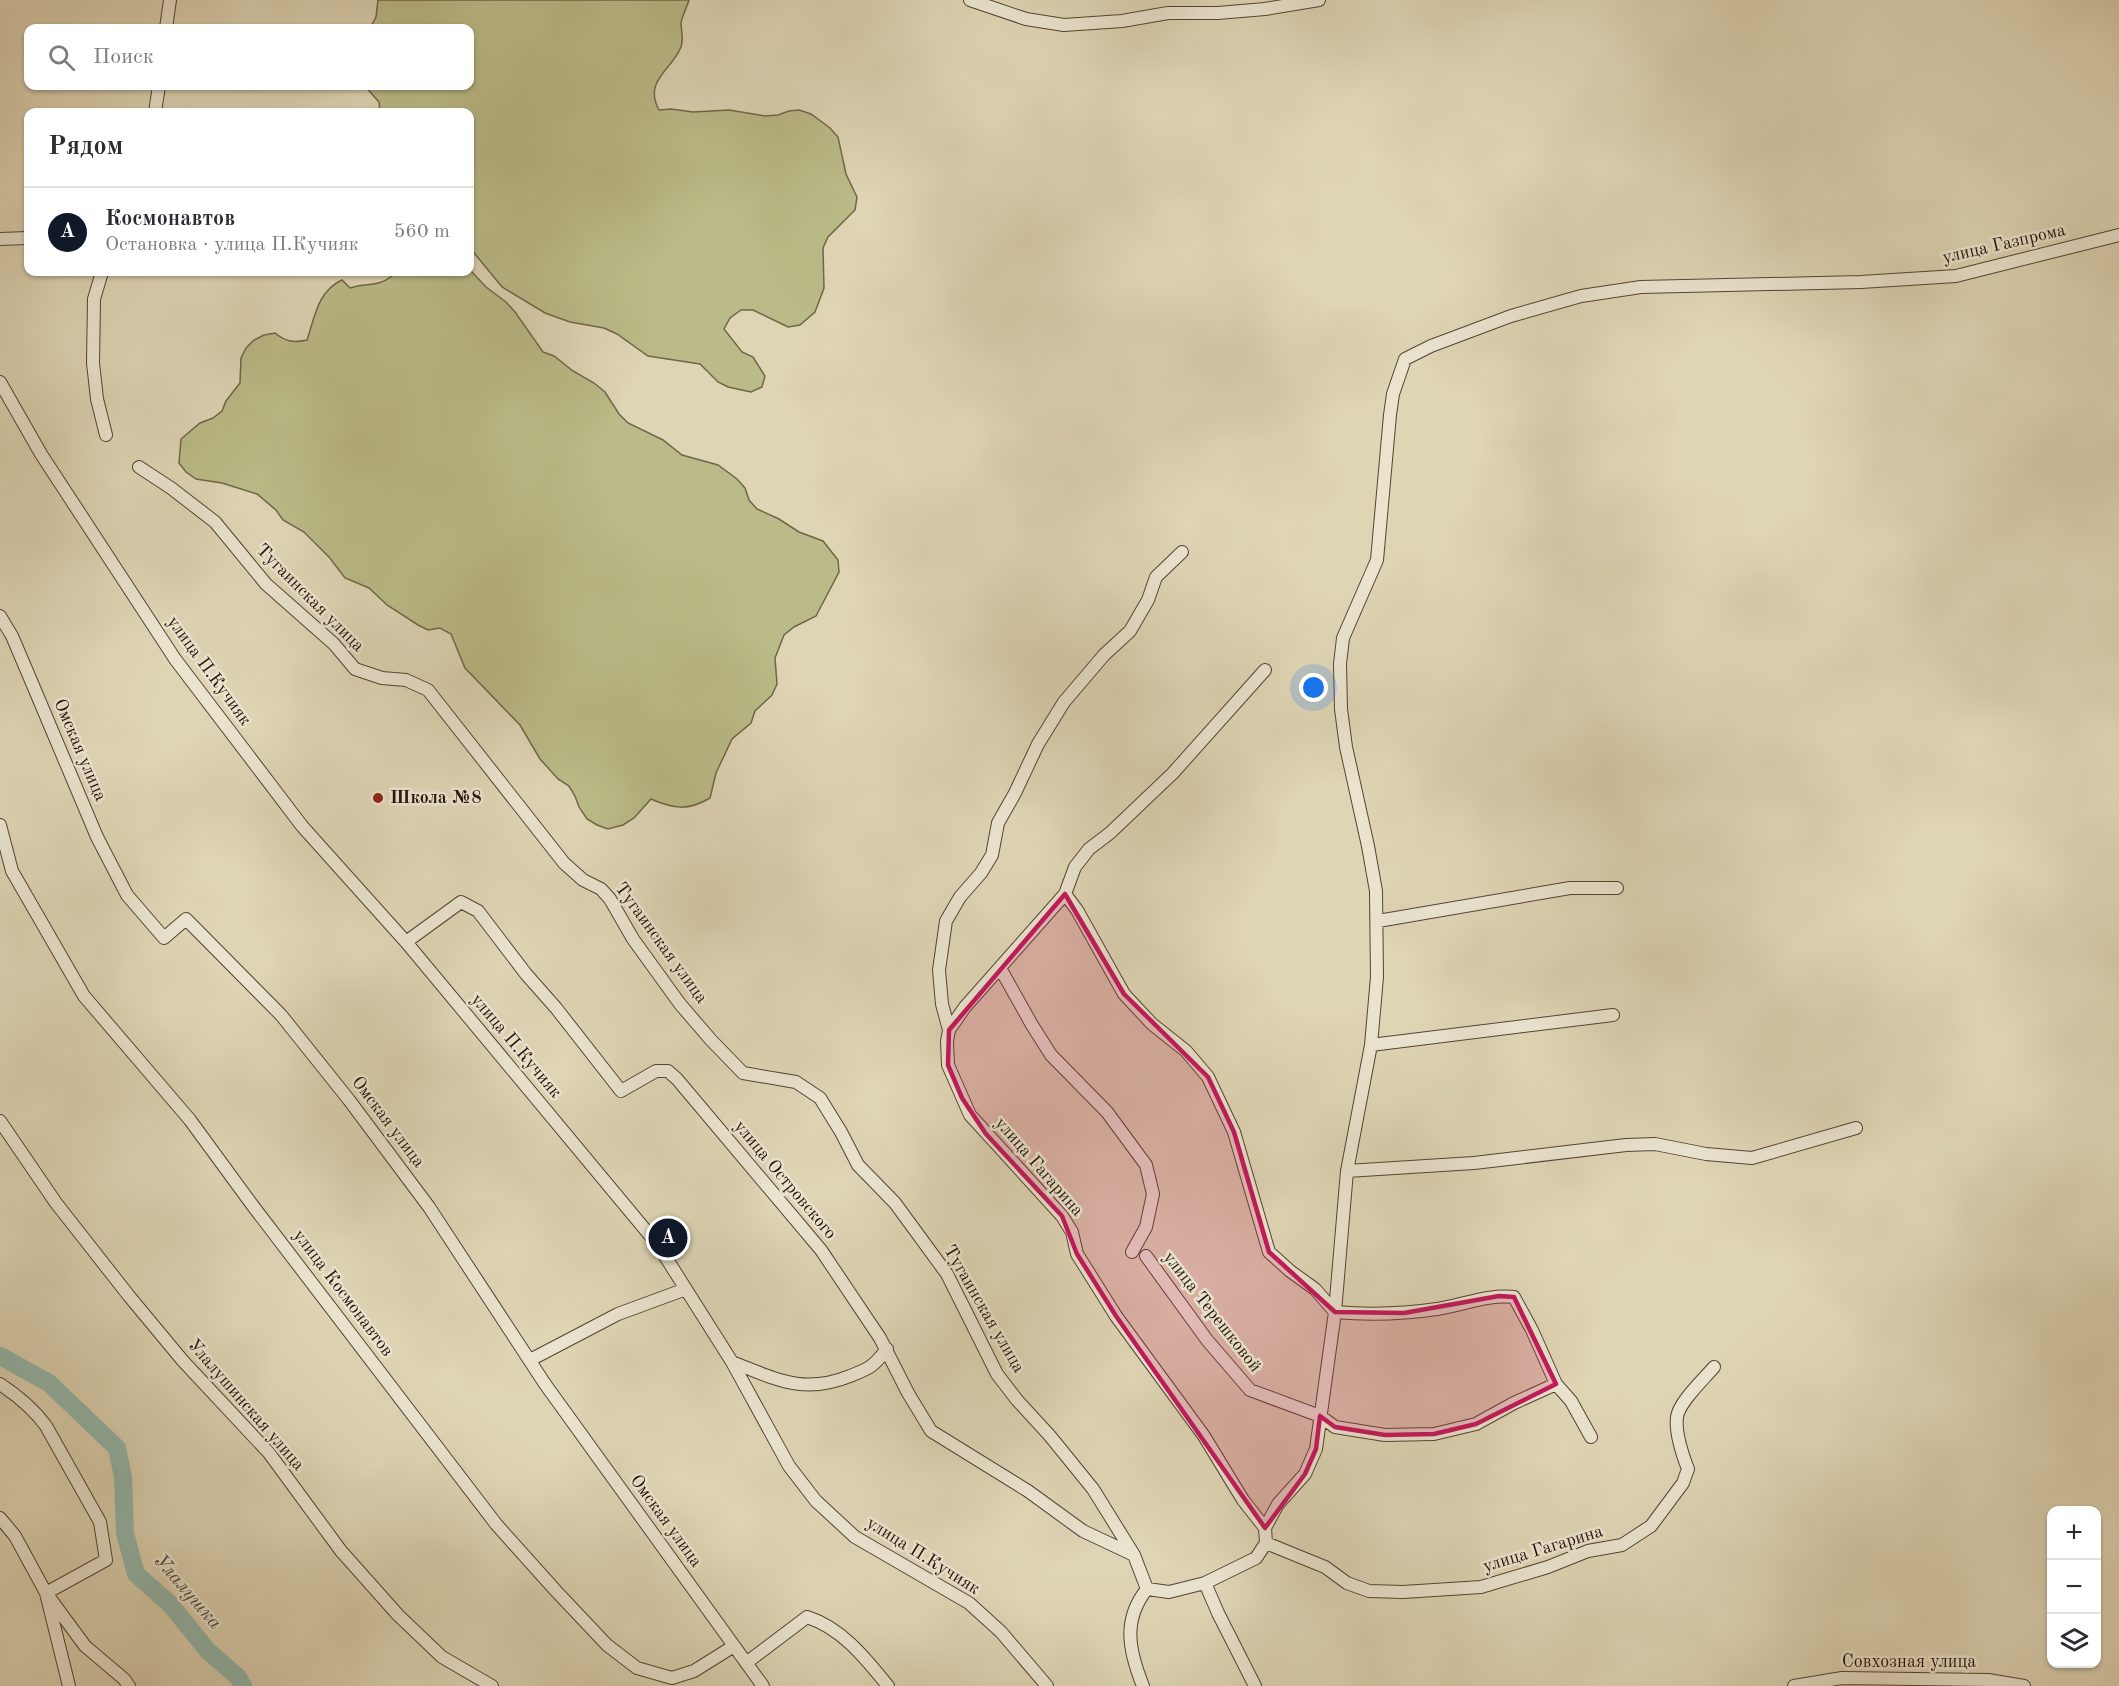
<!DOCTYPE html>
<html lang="ru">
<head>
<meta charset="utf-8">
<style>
  body { margin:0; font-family:"Old Standard TT",serif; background:#f7f7f7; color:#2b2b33 }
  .controls { position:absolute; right:18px; bottom:18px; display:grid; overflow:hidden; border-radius:12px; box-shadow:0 2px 4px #0004 }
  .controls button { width:54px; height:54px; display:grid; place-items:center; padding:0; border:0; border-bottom:2px solid #e1e1e2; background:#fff; color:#2b2b33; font:30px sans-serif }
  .you { position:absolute; left:1314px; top:688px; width:21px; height:21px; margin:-15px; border:4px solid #fff; border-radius:50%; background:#1a73e8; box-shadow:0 0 0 9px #1a73e833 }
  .badge { display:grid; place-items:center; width:39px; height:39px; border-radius:50%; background:#111827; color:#fff; font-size:20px; font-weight:700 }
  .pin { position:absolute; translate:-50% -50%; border:3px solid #fff; box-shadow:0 2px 6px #0006 }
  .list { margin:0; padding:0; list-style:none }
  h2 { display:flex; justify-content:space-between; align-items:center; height:78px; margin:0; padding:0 24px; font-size:26px }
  h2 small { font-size:20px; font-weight:400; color:#7c7c81 }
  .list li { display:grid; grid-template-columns:39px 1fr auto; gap:18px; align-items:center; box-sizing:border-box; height:90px; padding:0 24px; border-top:2px solid #e1e1e2 }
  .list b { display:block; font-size:22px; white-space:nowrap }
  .list p { margin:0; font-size:20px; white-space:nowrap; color:#7c7c81 }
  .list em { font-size:20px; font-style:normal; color:#7c7c81 }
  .icon { flex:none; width:33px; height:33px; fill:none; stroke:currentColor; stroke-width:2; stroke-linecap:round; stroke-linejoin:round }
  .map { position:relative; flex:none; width:2119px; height:1686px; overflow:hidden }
  .search { position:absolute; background:#fff; box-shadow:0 2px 4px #0004; left:24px; top:24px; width:450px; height:66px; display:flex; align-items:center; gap:15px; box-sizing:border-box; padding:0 21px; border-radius:12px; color:#7c7c81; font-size:22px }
  .panel { position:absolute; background:#fff; box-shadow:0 2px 4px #0004; left:24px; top:108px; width:450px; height:168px; border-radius:12px }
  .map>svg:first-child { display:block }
  .green { fill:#babb88; stroke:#706648; stroke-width:1.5 }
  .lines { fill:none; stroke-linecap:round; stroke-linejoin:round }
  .river { stroke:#93b9ae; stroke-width:18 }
  .minor-casing { stroke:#544333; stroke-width:14 }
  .minor { stroke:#eae4cf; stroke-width:12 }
  .marked { fill:#c2185b; fill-opacity:0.2; stroke:#c2185b; stroke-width:4.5; stroke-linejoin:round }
  .poi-dot { fill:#8f2418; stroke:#eae4cf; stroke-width:2 }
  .labels { text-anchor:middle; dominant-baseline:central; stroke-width:5; stroke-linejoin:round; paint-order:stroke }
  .street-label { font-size:18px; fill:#261208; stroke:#eae4cf }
  .poi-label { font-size:18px; font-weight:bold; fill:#261208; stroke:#eae4cf; text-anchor:start }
  .water-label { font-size:20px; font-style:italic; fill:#4c4c42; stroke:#eae4cf }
</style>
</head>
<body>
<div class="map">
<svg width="2119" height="1686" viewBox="0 0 2119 1686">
  <rect width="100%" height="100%" fill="#ded5b5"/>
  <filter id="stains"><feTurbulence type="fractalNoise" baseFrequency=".00333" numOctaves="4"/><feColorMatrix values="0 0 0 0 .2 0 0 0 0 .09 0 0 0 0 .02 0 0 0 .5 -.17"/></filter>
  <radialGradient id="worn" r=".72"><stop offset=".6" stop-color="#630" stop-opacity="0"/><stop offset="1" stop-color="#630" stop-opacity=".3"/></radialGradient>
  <path class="green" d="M378 0H689C687 7 682 16 681 23 681 31 684 38 681 47 672 70 643 81 659 110L671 109 693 112 729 110 765 116 778 115 789 111 799 110 811 114 830 128 838 137 846 174 857 197 855 210 828 237 823 248 824 288 815 312 800 325 788 327 753 310H741L730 318 724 329 742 352 753 357 765 376 762 387 751 392 728 387 718 382 700 364 648 356 617 334 604 328 570 322 545 313 502 287 470 248V112H380L379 102 365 86H470V28H370L376 17Z
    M470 270 486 287 506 302 515 312 543 352 554 356 573 371 594 383 605 392 619 414 628 423 663 440 682 455 718 465 737 479 745 488 749 500 757 509 779 519 799 532 823 541 838 560 839 572 816 616 794 627 784 635 775 658 777 684 772 695 755 711 751 723 732 739 716 773 710 798C688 811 674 809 651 799L634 818 623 825 608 829 597 825 587 819 579 807 575 796 569 786 558 779 540 759 520 725 465 668 451 634 440 628 428 630 418 625 387 605 369 588 345 578 329 557 304 532 283 520 276 510 257 494 222 483 196 479 186 472 179 463 181 439 200 423 213 418 222 411 226 401 240 383 241 358 246 348 254 340 264 335 275 333C286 342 294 343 307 340 315 316 318 291 342 280L350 288C367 282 377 288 392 276L393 272Z"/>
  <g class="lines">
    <path class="river" d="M0 1356 49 1383 117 1448 123 1477 125 1533 136 1574 171 1605 207 1650 238 1677 243 1686"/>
    <defs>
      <path id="minor" d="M970 0 1026 19 1064 25 1122 21 1168 13H1218L1265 9 1319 0
        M166 28 170 0
        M155 112 159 86
        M0 239 28 238
        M102 272 94 299 93 363 97 399 106 435
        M0 382 41 454 175 659 302 826 406 942 658 1245 732 1362 789 1466 816 1501 855 1537 969 1603 1001 1632 1047 1686
        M139 467 171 488 215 522 266 584 334 644 355 669 382 678 406 680 428 690 564 863 583 880 601 889 610 899 633 939 680 1004 711 1040 743 1073 796 1082 820 1098 841 1132 858 1165 895 1203 947 1274 997 1374 1017 1400 1050 1436 1093 1489 1134 1555 1147 1589C1122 1620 1129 1651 1143 1686
        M0 616 12 636 32 683 97 837 127 895 164 938 186 919 281 1015 349 1100 429 1207 545 1384 763 1686
        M1265 670 1173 773 1110 833 1089 849 1075 867 1065 894 965 1007 949 1030 947 1041 948 1065 970 1115 1062 1216 1072 1232 1077 1254 1116 1316 1204 1436 1243 1500 1265 1528
        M0 825 12 871 84 996 190 1120 253 1206 496 1524 556 1591 607 1645 637 1668 672 1678 694 1671 734 1646
        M1065 894 1077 910 1124 994 1152 1024 1186 1051 1208 1077 1234 1132 1269 1252 1290 1271 1315 1289 1335 1312C1369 1315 1403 1314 1437 1309 1463 1305 1488 1294 1514 1297L1532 1330 1556 1384 1571 1401 1591 1437
        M1378 921 1570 888H1617
        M406 942 461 902 478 911 526 974 556 1008 621 1091 656 1071H668L677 1079 821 1250 880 1338 908 1393 931 1431 1028 1491 1083 1531 1134 1555
        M1000 968 1032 1025 1051 1055 1107 1112 1146 1165 1153 1194 1146 1227 1132 1252
        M949 1030 942 1004 939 970 946 921 960 897 981 873 992 855 998 823 1015 793 1038 744 1064 702 1104 655 1130 631 1148 600 1156 577 1182 552
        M1371 1045 1613 1015
        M0 1121 56 1203 129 1296 183 1361 269 1453 341 1551 398 1615 442 1657 492 1686
        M1347 1171 1474 1163 1626 1145 1655 1144 1706 1154 1752 1158 1856 1128
        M1146 1256 1207 1340 1250 1390 1320 1416 1335 1427 1385 1435 1434 1434 1476 1424 1514 1403 1556 1384
        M530 1360 618 1314 686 1289
        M732 1362C776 1379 803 1395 850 1376 870 1368 873 1367 887 1349
        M0 1384C18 1396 33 1408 46 1426L100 1522 106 1560 46 1593 85 1646 124 1679 129 1686
        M0 1518 15 1536 46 1593 69 1686
        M1266 1543 1325 1567 1347 1583 1369 1591 1403 1592 1481 1587 1548 1567 1588 1551 1622 1545 1651 1526 1683 1483 1688 1469C1683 1456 1675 1432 1677 1417 1679 1402 1704 1379 1714 1367
        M1205 1583 1218 1613 1255 1686
        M1147 1589 1169 1592 1205 1583 1256 1558 1266 1543 1265 1528 1278 1504 1305 1474 1316 1449 1335 1312 1347 1171 1371 1045 1377 977 1376 891 1368 846 1346 747 1341 709 1340 664 1343 638 1377 560 1390 415 1393 394 1405 359 1431 346 1511 316 1581 296 1641 287 1861 282 1956 276 2119 235
        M746 1663 807 1617C842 1628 866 1659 888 1686
        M1794 1686 1842 1678 1988 1680 2024 1686"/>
    </defs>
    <use href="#minor" class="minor-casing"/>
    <use href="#minor" class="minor"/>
  </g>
  <path class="marked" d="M1065 894 1124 994 1208 1077 1234 1132 1269 1252 1335 1312 1404 1313 1499 1296 1514 1297 1556 1384 1476 1424 1434 1434 1385 1435 1335 1427 1320 1416 1316 1449 1305 1474 1265 1528 1116 1316 1077 1254 1062 1216 986 1134 962 1098 948 1065 949 1030Z"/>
  <circle class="poi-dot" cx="378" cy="798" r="6"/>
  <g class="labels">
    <g class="street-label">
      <text transform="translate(2004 244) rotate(-13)">улица Газпрома</text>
      <text transform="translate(310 598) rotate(45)">Тугаинская улица</text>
      <text transform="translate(209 671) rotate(54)">улица П.Кучияк</text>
      <text transform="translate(80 750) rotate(67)">Омская улица</text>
      <text transform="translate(661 943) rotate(54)">Тугаинская улица</text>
      <text transform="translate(516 1046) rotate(50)">улица П.Кучияк</text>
      <text transform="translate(388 1122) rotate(53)">Омская улица</text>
      <text transform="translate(1039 1167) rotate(49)">улица Гагарина</text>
      <text transform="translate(785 1180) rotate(50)">улица Островского</text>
      <text transform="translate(343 1293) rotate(53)">улица Космонавтов</text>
      <text transform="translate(984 1309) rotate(60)">Тугаинская улица</text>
      <text transform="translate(1212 1312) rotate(52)">улица Терешковой</text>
      <text transform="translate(246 1405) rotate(49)">Улалушинская улица</text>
      <text transform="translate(666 1521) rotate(54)">Омская улица</text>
      <text transform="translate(1543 1549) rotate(-17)">улица Гагарина</text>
      <text transform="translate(923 1556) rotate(32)">улица П.Кучияк</text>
      <text x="1909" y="1662">Совхозная улица</text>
    </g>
    <g class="poi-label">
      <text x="390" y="798">Школа №8</text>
    </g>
    <g class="water-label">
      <text transform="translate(187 1592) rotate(49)">Улалушка</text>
    </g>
  </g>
  <rect width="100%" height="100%" filter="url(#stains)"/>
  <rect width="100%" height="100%" fill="url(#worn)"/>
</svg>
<div class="controls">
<button>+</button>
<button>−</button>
<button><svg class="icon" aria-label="layers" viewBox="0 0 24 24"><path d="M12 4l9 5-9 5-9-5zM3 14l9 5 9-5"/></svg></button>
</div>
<div class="you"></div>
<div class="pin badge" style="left:668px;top:1238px">A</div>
<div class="search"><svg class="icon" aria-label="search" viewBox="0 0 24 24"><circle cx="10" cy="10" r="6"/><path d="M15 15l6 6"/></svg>Поиск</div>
<section class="panel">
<h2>Рядом<small></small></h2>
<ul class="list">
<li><span class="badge">A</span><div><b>Космонавтов</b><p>Остановка · улица П.Кучияк</p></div><em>560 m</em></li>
</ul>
</section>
</div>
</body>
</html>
